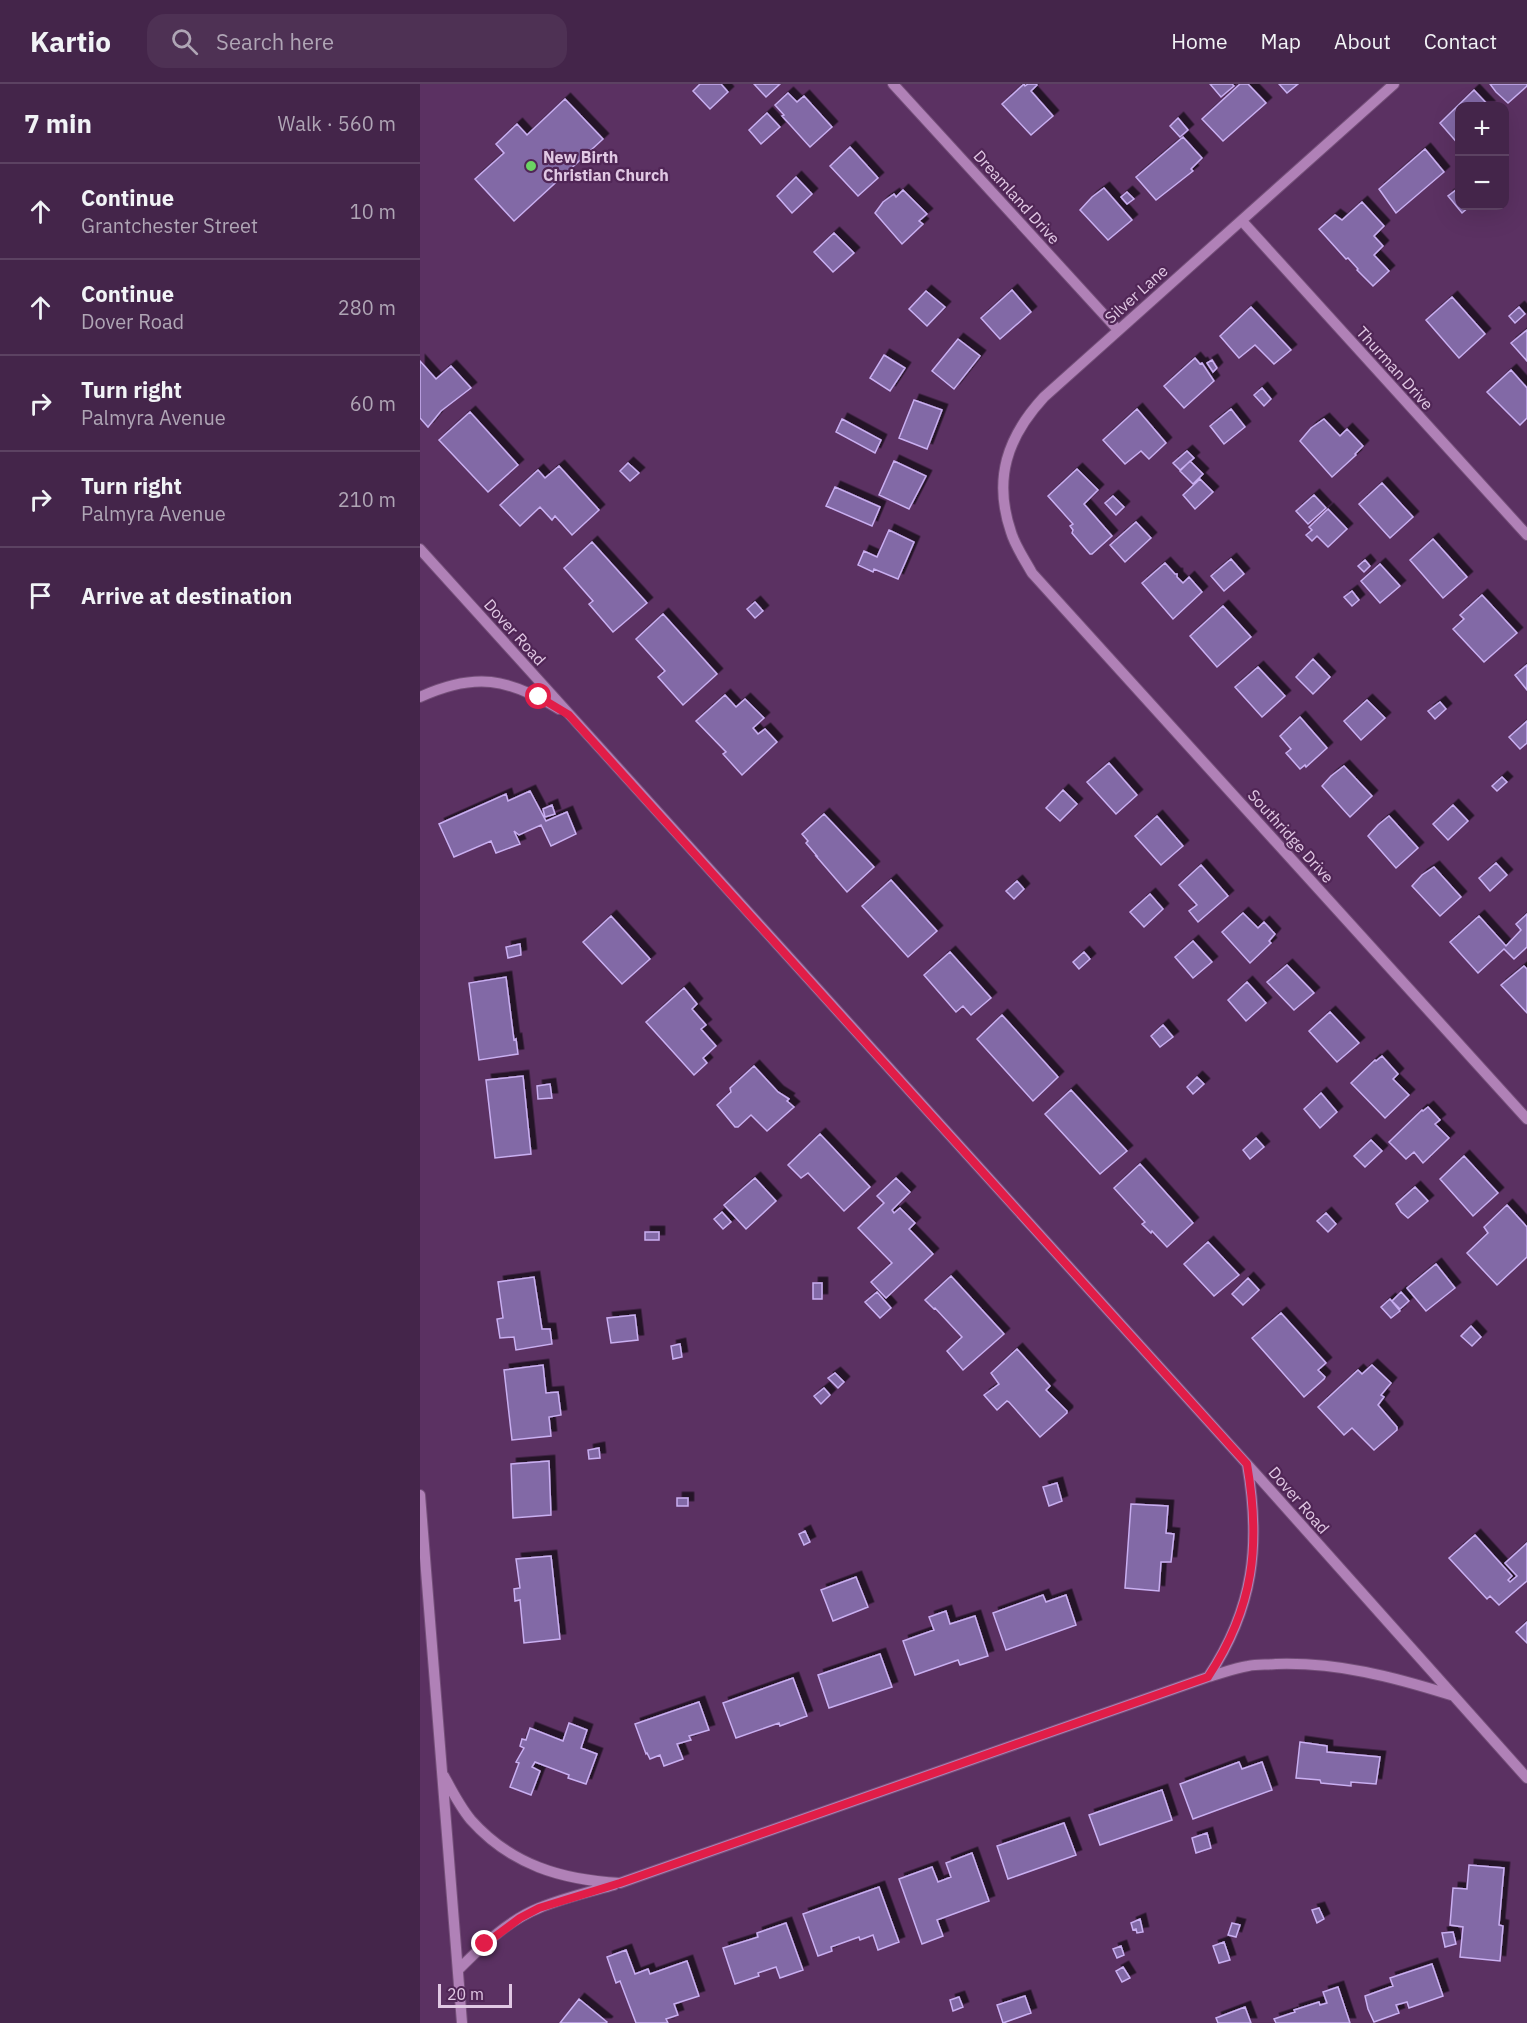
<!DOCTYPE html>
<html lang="en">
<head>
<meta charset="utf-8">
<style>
  body { margin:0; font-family:"IBM Plex Sans",sans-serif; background:#4e3154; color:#f1f3f6 }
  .controls { position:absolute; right:18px; top:18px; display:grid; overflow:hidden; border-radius:12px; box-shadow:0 6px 24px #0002 }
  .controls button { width:54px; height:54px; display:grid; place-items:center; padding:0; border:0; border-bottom:2px solid #5c4262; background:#44254a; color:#f1f3f6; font:30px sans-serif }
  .scale { position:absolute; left:18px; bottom:15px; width:74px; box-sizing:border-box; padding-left:6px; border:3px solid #e1c8e4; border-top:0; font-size:16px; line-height:21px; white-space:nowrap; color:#e1c8e4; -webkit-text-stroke:4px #502656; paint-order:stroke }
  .stop { position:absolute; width:18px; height:18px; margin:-14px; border:4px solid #e11d48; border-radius:50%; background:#fff }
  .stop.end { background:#e11d48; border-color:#fff; box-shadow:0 2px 6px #0008 }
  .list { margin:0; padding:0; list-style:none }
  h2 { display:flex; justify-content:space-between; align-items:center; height:78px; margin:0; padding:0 24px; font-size:26px }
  h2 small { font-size:20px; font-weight:400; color:#afa5b5 }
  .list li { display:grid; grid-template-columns:39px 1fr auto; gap:18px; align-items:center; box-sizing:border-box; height:96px; padding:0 24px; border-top:2px solid #5c4262 }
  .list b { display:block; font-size:22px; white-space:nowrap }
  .list p { margin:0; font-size:20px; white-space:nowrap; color:#afa5b5 }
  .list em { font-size:20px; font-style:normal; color:#afa5b5 }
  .icon { flex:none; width:33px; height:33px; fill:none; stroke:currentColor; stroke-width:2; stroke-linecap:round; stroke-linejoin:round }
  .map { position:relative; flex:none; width:1107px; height:1939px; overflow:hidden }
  header { display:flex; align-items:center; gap:36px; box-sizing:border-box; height:84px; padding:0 30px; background:#44254a; border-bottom:2px solid #5c4262 }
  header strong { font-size:28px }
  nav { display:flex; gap:33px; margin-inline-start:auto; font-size:21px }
  .search { width:420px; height:54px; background:#4e3154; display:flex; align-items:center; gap:15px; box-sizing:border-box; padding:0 21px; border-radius:18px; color:#afa5b5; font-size:22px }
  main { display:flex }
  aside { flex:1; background:#44254a }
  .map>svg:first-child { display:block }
  .building { fill:#8269a6; stroke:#c9aff1; stroke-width:1.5; filter:url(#shadow) }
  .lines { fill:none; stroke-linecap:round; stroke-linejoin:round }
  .minor-casing { stroke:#744f79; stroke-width:12 }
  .minor { stroke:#b081b7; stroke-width:10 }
  .route { stroke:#e11d48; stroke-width:8 }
  .poi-dot { fill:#6bd363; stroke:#502656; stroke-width:2 }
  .labels { text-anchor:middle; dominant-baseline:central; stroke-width:4.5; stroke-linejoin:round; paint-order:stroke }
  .poi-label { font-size:16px; font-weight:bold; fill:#e1c8e4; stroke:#502656; text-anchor:start }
  .street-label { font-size:16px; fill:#e1c8e4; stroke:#502656 }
</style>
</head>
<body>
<header>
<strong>Kartio</strong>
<div class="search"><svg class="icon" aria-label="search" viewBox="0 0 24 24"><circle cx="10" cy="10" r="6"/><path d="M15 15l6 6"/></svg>Search here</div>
<nav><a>Home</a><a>Map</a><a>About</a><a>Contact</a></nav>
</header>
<main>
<aside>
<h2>7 min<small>Walk · 560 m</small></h2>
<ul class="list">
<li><svg class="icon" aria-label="ahead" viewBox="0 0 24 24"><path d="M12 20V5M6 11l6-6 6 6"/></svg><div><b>Continue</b><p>Grantchester Street</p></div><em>10 m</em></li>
<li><svg class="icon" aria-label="ahead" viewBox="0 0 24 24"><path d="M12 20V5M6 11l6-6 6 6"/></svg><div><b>Continue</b><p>Dover Road</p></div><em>280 m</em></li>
<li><svg class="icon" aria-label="right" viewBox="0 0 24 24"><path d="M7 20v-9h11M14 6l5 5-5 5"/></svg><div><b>Turn right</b><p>Palmyra Avenue</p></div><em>60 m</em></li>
<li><svg class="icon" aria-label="right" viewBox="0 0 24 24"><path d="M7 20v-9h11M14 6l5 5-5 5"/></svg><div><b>Turn right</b><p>Palmyra Avenue</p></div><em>210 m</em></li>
<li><svg class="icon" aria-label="arrive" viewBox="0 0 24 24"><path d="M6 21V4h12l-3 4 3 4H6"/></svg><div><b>Arrive at destination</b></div></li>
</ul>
</aside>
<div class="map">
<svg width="1107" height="1939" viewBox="0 0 1107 1939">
  <defs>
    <filter id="shadow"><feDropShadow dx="5.5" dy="-5.5" stdDeviation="0" flood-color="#0009"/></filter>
  </defs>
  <rect width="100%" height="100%" fill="#5b3162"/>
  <path class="building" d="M280 0H301L308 8 290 25 273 7Z
    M334 0H360L346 13Z
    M604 0 605 2 608 0H616L617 1 611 7 633 32 611 51 582 20Z
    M790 0H812L814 2 801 13Z
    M820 0H828L846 19 803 57 782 35Z
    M859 0H878L867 9Z
    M1070 0H1107V2L1088 19 1076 8Z
    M1054 6 1069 22H1040V62L1020 39Z
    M368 9 377 18 384 12 412 43 390 63 362 32 364 31 355 21Z
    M145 15 183 55 94 137 55 95 84 69 76 60 97 40 107 51Z
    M347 29 360 43 341 60 329 46Z
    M758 34 768 46 760 53 750 42Z
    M763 53 782 74 771 85 773 87 736 116 716 93Z
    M430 63 458 94 438 112 410 82Z
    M1005 65 1024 88 976 129 959 105Z
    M376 93 392 110 372 129 357 112Z
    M1040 103V122H1050L1042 129 1028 112Z
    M684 104 712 136 688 156 660 126 672 113Z
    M483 106 507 130 499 137 503 140 482 160 455 129 463 118 474 110 476 113Z
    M707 108 714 115 707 120 701 113Z
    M942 118 964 142 954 152 963 162 954 171 969 187 953 202 937 186 938 185 928 174 926 175 899 145 915 131 922 136Z
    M414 149 434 169 413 188 394 168Z
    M592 206 611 228 580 255 561 234Z
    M506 207 525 223 507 242 489 225Z
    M1032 213 1065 250 1039 274 1006 236Z
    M831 223 871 266 854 280 835 261 819 274 800 252Z
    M1099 223 1105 230 1095 239 1089 232Z
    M1107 246V277L1091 259Z
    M538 255 560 272 534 305 512 287Z
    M464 271 485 284 470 307 450 294Z
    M775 274 780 280 782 279 794 297 764 324 744 302Z
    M792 276 797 284 793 288 787 279Z
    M0 277 16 295 31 282 51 304 21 327 8 343 0 334Z
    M1091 286 1107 304V334L1100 341 1067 308Z
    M842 304 851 315 844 322 834 311Z
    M494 316 522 326 507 365 479 354Z
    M717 325 746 359 729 375 721 367 705 380 683 356Z
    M811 325 825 343 804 360 790 342Z
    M50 328 98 381 68 408 19 356Z
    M422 335 461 356 455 369 416 348Z
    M904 335 920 352 927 345 943 362 935 370 936 371 912 393 880 357 891 344Z
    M767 367 774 374 760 386 753 379Z
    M474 377 506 392 489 425 459 411Z
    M770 377 783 390 773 400 760 387Z
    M208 379 219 389 210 397 200 387Z
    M139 382 179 426 152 451 135 432 132 436 120 423 100 442 80 421 118 386 125 394Z
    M657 385 678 406 664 420 692 452 672 470H670L652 449 653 446 650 442 653 440 628 412Z
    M780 395 793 408 775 425 763 411Z
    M962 399 993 433 970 454 939 420Z
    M415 403 460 423 452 442 406 422Z
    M894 411 906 424 888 440 876 427Z
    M693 412 704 423 696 431 685 419Z
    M908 425 927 445 908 463 897 452 892 457 886 451 892 446 889 443Z
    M716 438 731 454 705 478 690 461Z
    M469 446 494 458 478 495 454 485 453 488 438 481 444 467 457 473Z
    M1013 455 1047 493 1023 514 990 476Z
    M172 458 227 519 193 548 169 520 173 517 144 484Z
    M811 475 824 490 804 507 791 492Z
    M945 476 950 482 944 488 938 482Z
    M745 479 755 490H757V493L763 499 769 493 782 508 753 535 722 499Z
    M960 480 980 502 960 519 941 497Z
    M932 507 939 516 932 522 924 513Z
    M1062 511 1097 549 1064 578 1033 545 1044 535 1040 531Z
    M335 518 343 527 335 534 327 525Z
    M803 522 831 553 797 583 770 552Z
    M243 530 297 590 263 621 238 593 245 587 216 555Z
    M893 575 910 593 893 610 876 593Z
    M1107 581V606L1095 591Z
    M838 583 865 612 842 633 815 603Z
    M305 611 316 623 325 615 344 634 333 644 338 650 345 645 357 658 322 691 303 670 306 668 276 637Z
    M947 616 965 634 941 656 924 637Z
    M1020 618 1026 625 1015 635 1008 627Z
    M880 633 907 664 886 683 885 681 880 685 866 669 871 665 860 652Z
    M1107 637V659L1100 665 1089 653Z
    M689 679 717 711 696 730 667 698Z
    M924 682 952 712 930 733 902 702 911 692Z
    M1082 693 1087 698 1077 707 1072 702Z
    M643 706 657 720 640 737 626 724Z
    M110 707 126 737 147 728 156 750 131 762 121 741 99 751 94 747 100 760 76 769 71 757 34 773 19 740 86 710 88 717Z
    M132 721 135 730 125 733 123 725Z
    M1033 721 1048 737 1028 756 1013 740Z
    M404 730 454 783 427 808 396 772H397L386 759 388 757 382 750Z
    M737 732 763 762 741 781 715 752Z
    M969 732 998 764 976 784 948 752 958 741Z
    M1076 779 1087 791 1070 807 1059 794Z
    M781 781 808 812 778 838 769 827 777 821 759 801Z
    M1014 783 1041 813 1020 832 992 802 1002 791Z
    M471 796 517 847 488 873 442 822Z
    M597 797 604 805 594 815 586 807Z
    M730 810 743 825 724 843 710 828Z
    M823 829 838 844 844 838 855 850 849 857 851 859 830 879 802 848Z
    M1107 830V863L1094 875 1084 865 1058 889 1030 858 1059 832 1086 862 1101 846 1096 840Z
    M191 832 230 875 202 900 163 858Z
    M773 857 792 878 773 894 755 873Z
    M100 860 101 871 88 874 86 863Z
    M530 868 571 914 551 931 543 922 536 928 504 891Z
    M664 868 670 875 659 885 653 878Z
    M867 881 894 909 874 926 847 898Z
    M1104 882 1107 885V929L1081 901Z
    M86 893 94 956 96 955 98 970 59 976 49 899Z
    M827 898 846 919 826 937 808 916Z
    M264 904 277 920 272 925 286 941 281 945 296 962 283 974 287 979 274 991 226 938Z
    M910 928 939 959 917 978 889 947Z
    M582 931 638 993 613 1017 557 955Z
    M743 941 753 953 740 963 731 952Z
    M962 972 978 990 973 995 989 1011 965 1034 931 999 955 976 956 977Z
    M334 982 358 1008 369 1015 367 1017 374 1023 347 1047 331 1031 318 1043H315L297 1021 311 1008 310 1004Z
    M103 992 111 1070 75 1074 66 996Z
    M777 993 784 1000 773 1010 767 1003Z
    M130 1000 132 1014 118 1015 117 1002Z
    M651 1006 707 1067 680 1090 625 1030Z
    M901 1009 917 1028 900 1044 884 1025Z
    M1008 1023 1020 1036 1015 1040 1029 1054 1003 1079 994 1068 986 1075 969 1058 1002 1026 1003 1027Z
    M400 1050 450 1103 424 1127 388 1089 381 1094 368 1081Z
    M836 1054 844 1063 830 1075 823 1066Z
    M951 1056 962 1067 945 1083 934 1072Z
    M1044 1072 1078 1109 1053 1132 1020 1095Z
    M720 1080 773 1139 747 1163 732 1147 731 1149 722 1140 725 1138 694 1104Z
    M335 1094 356 1117 326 1145 304 1121Z
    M476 1094 490 1108 472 1126 474 1129 480 1124 495 1139 489 1145 513 1170 466 1214 451 1198 472 1179 438 1144 464 1119 457 1112Z
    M995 1103 1008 1117 988 1134 981 1128 976 1120Z
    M1087 1121 1107 1143V1173L1077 1201 1047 1169 1068 1149 1064 1143Z
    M302 1128 311 1138 303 1145 294 1135Z
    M906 1129 916 1140 908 1148 897 1137Z
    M225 1148H239V1156H225Z
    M788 1158 819 1191 794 1212 764 1180Z
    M1016 1180 1035 1204 1006 1227 987 1204Z
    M531 1192 584 1250 543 1286 527 1267 542 1253 515 1224 514 1225 505 1216Z
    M114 1193 122 1245H130L132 1260 96 1266 94 1253 80 1254 77 1235 83 1234 78 1198Z
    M828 1194 839 1206 823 1221 812 1210Z
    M393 1199H402V1215H393Z
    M457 1208 471 1224 460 1234 445 1218Z
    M981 1208 989 1217 980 1225 972 1217Z
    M970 1215 980 1227 971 1234 961 1223Z
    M861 1229 906 1279 898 1286 905 1293 904 1295 884 1313 832 1254Z
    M215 1231 218 1256 191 1259 187 1234Z
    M1051 1242 1061 1253 1052 1262 1041 1252Z
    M260 1260 262 1273 253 1275 251 1262Z
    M597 1265 630 1302 626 1306 647 1327V1329L620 1353 589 1318 587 1317 577 1326 564 1311 579 1300 571 1289Z
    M123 1281 126 1309 138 1308 141 1331 129 1333 131 1352 92 1356 84 1286Z
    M952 1281 971 1299 961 1311 964 1313 958 1321 977 1343V1346L954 1366 932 1344 924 1351 898 1323 938 1286 942 1290Z
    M415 1289 424 1298 418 1304 408 1294Z
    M404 1304 410 1311 401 1320 394 1312Z
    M179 1364 180 1374 169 1375 168 1366Z
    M129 1377 131 1431 93 1434 91 1380Z
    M637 1399 642 1417 629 1422 623 1403Z
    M257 1414H268V1422H257Z
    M711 1420 748 1422 746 1449 754 1450 751 1478H741L739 1507 705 1504Z
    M385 1447 390 1458 384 1461 379 1450Z
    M1055 1451 1092 1492 1088 1496 1090 1498 1097 1492 1085 1479 1107 1459V1497L1079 1521 1070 1512 1067 1515 1029 1474Z
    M131 1472 140 1555 104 1559 100 1516 95 1517 94 1505 100 1504 96 1475Z
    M436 1493 448 1523 413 1537 401 1506Z
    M623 1511 626 1518 646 1511 656 1541 586 1566 573 1529Z
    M526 1527 530 1540 555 1532 568 1572 540 1581 538 1576 495 1591 483 1557 514 1546 509 1533Z
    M1107 1538V1559L1096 1548Z
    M460 1570 472 1603 409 1624 398 1591Z
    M373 1594 387 1632 360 1642 359 1639 316 1654 303 1619Z
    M279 1618 289 1646 269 1652 271 1656 257 1660 263 1675 244 1682 240 1671 230 1675 227 1669 226 1670 215 1640Z
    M149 1639 167 1646 161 1664 177 1670 166 1700 148 1694 149 1691 115 1678 112 1683 120 1687 111 1711 90 1703 99 1679 96 1678 104 1664 100 1662 102 1655 106 1656 110 1644 143 1657Z
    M880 1658 907 1662V1668L960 1673 956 1700 931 1698V1702L901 1699 900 1696 876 1694Z
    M819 1678 822 1685 842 1678 852 1706 773 1735 760 1700Z
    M742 1706 752 1736 680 1761 669 1731Z
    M644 1739 656 1771 588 1795 577 1762Z
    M787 1749 791 1764 776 1769 772 1754Z
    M552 1769 569 1817 517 1836 523 1852 502 1860 479 1795 512 1783 518 1798 531 1793 526 1779Z
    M1049 1781 1084 1784 1079 1841 1083 1842 1080 1877 1040 1873 1043 1843 1030 1841 1033 1804 1047 1805Z
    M459 1803 479 1858 458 1866 453 1851 440 1856 439 1853 411 1863 412 1867 398 1872 383 1830Z
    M899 1824 904 1835 897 1839 892 1826Z
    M720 1835 723 1848 717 1849 716 1845 713 1846 711 1839Z
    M366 1839 383 1886 360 1894 356 1883 338 1889 339 1892 315 1900 303 1864 338 1853 337 1849Z
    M812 1839 820 1841 816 1853 808 1851Z
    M1033 1848 1036 1860 1025 1863 1022 1849Z
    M804 1858 810 1876 799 1879 793 1862Z
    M701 1862 704 1871 697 1874 693 1865Z
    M206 1866 215 1890 228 1885 230 1890 267 1877 279 1912 254 1920 258 1931 246 1935 248 1939H216L200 1897 196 1899 187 1873Z
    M1012 1880 1023 1912 989 1924 987 1918 976 1921 979 1929 954 1938 948 1925 945 1912 973 1902 970 1894Z
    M703 1883 710 1894 702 1898 696 1887Z
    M918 1903 930 1939H856L854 1935 875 1928 874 1926 899 1918 900 1921 907 1919 903 1908Z
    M605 1912 611 1929 583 1939 577 1921Z
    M539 1913 543 1923 533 1927 530 1916Z
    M159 1915 187 1938 186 1939H140Z
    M825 1923 831 1939H798L796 1934Z"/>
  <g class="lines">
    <defs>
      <path id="minor" d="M473 0 698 246
        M974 0 624 313C587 353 573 395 591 448 595 462 605 476 612 489L1107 1035
        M822 137 1107 451
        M0 465 827 1380 1107 1694
        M0 613C55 588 88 594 139 625
        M0 1411 42 1939
        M788 1593C802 1589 815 1584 828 1582 837 1580 847 1581 856 1580 917 1578 974 1593 1031 1611
        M24 1692C32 1707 40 1723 51 1736 91 1781 142 1796 200 1799L788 1593C834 1524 841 1460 827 1380
        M38 1886C62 1862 87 1837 119 1824 143 1814 169 1808 194 1801"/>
    </defs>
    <use href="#minor" class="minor-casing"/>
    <use href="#minor" class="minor"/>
  </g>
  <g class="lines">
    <path class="route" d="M65 1860 100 1834 119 1824 200 1799 788 1593C834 1523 841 1461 827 1380L149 631 119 613"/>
  </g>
  <circle class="poi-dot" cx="111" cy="82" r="6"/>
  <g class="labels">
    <g class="poi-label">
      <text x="123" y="73">New Birth<tspan x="123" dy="18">Christian Church</tspan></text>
    </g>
    <g class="street-label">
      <text transform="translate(597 113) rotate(48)">Dreamland Drive</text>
      <text transform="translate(716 210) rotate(-42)">Silver Lane</text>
      <text transform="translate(975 284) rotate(48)">Thurman Drive</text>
      <text transform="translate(95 548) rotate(48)">Dover Road</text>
      <text transform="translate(871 752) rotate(48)">Southridge Drive</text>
      <text transform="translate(879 1416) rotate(49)">Dover Road</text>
    </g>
  </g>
</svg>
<div class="controls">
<button>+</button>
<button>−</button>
</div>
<div class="scale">20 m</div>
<div class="stop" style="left:119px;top:613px"></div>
<div class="stop end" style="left:65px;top:1860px"></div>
</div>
</main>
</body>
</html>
